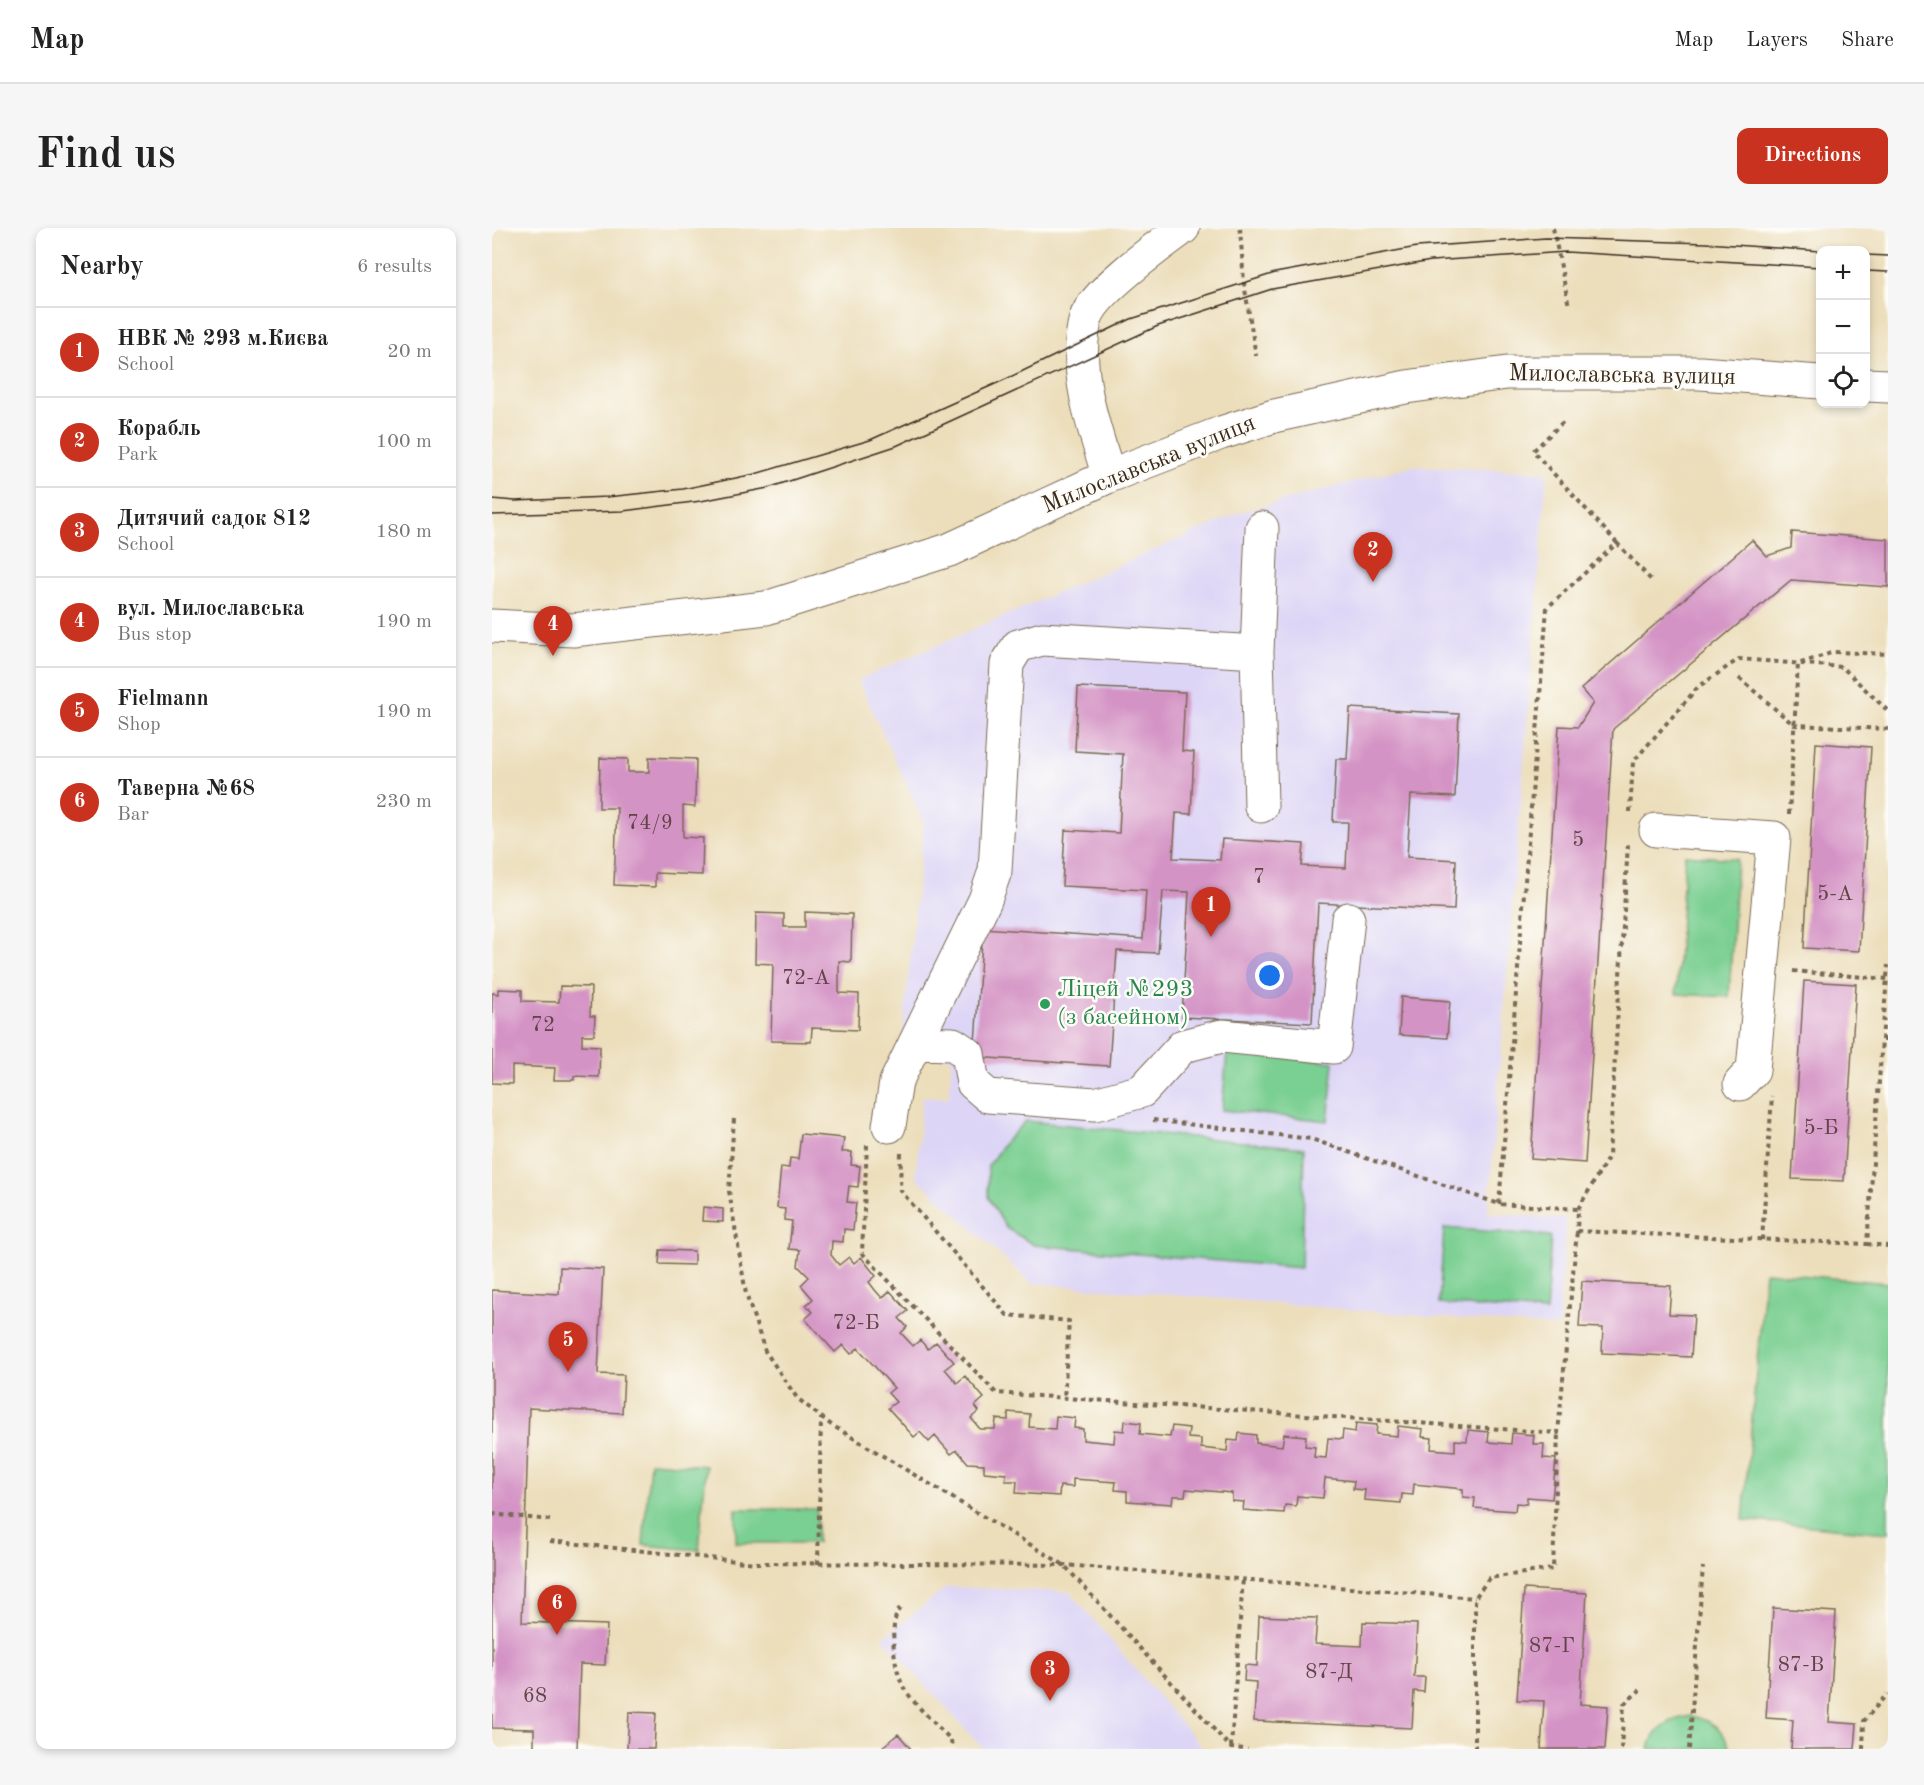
<!DOCTYPE html>
<html lang="en">
<head>
<meta charset="utf-8">
<style>
  body { margin:0; font-family:"Old Standard TT",serif; background:#f6f6f6; color:#222 }
  .controls { position:absolute; right:18px; top:18px; display:grid; overflow:hidden; border-radius:12px; box-shadow:0 3px 9px #0003 }
  .controls button { width:54px; height:54px; display:grid; place-items:center; padding:0; border:0; border-bottom:2px solid #e0e0e0; background:#fff; color:#222; font:30px sans-serif }
  .you { position:absolute; left:778px; top:748px; width:21px; height:21px; margin:-15px; border:4px solid #fff; border-radius:50%; background:#1a73e8; box-shadow:0 0 0 9px #1a73e833 }
  .badge { display:grid; place-items:center; width:39px; height:39px; border-radius:50%; background:#c8321e; color:#fff; font-size:20px; font-weight:700 }
  .pin { position:absolute; translate:-50% -50px; filter:drop-shadow(0 2px 3px #0008) }
  .pin::after { content:''; position:absolute; top:32px; width:21px; height:18px; background:inherit; clip-path:polygon(0 0,100% 0,50% 100%) }
  .list { margin:0; padding:0; list-style:none }
  h2 { display:flex; justify-content:space-between; align-items:center; height:78px; margin:0; padding:0 24px; font-size:26px }
  h2 small { font-size:20px; font-weight:400; color:#767676 }
  .list li { display:grid; grid-template-columns:39px 1fr auto; gap:18px; align-items:center; box-sizing:border-box; height:90px; padding:0 24px; border-top:2px solid #e0e0e0 }
  .list b { display:block; font-size:22px; white-space:nowrap }
  .list p { margin:0; font-size:20px; white-space:nowrap; color:#767676 }
  .list em { font-size:20px; font-style:normal; color:#767676 }
  .icon { flex:none; width:33px; height:33px; fill:none; stroke:currentColor; stroke-width:2; stroke-linecap:round; stroke-linejoin:round }
  .map { position:relative; flex:none; width:1396px; height:1521px; overflow:hidden; border-radius:12px }
  header { display:flex; align-items:center; gap:36px; box-sizing:border-box; height:84px; padding:0 30px; background:#fff; border-bottom:2px solid #e0e0e0 }
  header strong { font-size:28px }
  nav { display:flex; gap:33px; margin-inline-start:auto; font-size:21px }
  .intro { display:flex; align-items:center; justify-content:space-between; box-sizing:border-box; height:144px; padding:0 36px }
  h1 { margin:0; font-size:42px }
  .button { padding:15px 27px; border-radius:12px; background:#c8321e; color:#fff; font-size:21px; font-weight:700 }
  main { display:flex; gap:36px; padding:0 36px }
  aside { flex:1; background:#fff; border-radius:12px; box-shadow:0 3px 9px #0003 }
  .map>svg:first-child { display:block }
  .built { fill:#ddd5f6 }
  .green { fill:#7acf92; stroke:#5a7c58; stroke-width:1.5 }
  .building { fill:#d493c5 }
  .lines { fill:none; stroke-linecap:round; stroke-linejoin:round }
  .minor-casing { stroke:#796955; stroke-width:35 }
  .path { stroke:#796955; stroke-width:4; stroke-dasharray:4.5 4.5; stroke-linecap:butt }
  .minor { stroke:#fff; stroke-width:33 }
  .tram { stroke:#3b2a1e; stroke-width:1.5 }
  .leisure-dot { fill:#2e9e5b; stroke:#fdfcf7; stroke-width:2 }
  .labels { text-anchor:middle; dominant-baseline:central; stroke-width:5; stroke-linejoin:round; paint-order:stroke }
  .number-label { font-size:21px; fill:#614448 }
  .street-label { font-size:24px; fill:#3b2a1e; stroke:#fdfcf7 }
  .leisure-label { font-size:24px; fill:#27864d; stroke:#fdfcf7; text-anchor:start }
</style>
</head>
<body>
<header>
<strong>Map</strong>
<nav><a>Map</a><a>Layers</a><a>Share</a></nav>
</header>
<div class="intro"><h1>Find us</h1><a class="button">Directions</a></div>
<main>
<aside>
<h2>Nearby<small>6 results</small></h2>
<ul class="list">
<li><span class="badge">1</span><div><b>НВК № 293 м.Києва</b><p>School</p></div><em>20 m</em></li>
<li><span class="badge">2</span><div><b>Корабль</b><p>Park</p></div><em>100 m</em></li>
<li><span class="badge">3</span><div><b>Дитячий садок 812</b><p>School</p></div><em>180 m</em></li>
<li><span class="badge">4</span><div><b>вул. Милославська</b><p>Bus stop</p></div><em>190 m</em></li>
<li><span class="badge">5</span><div><b>Fielmann</b><p>Shop</p></div><em>190 m</em></li>
<li><span class="badge">6</span><div><b>Таверна №68</b><p>Bar</p></div><em>230 m</em></li>
</ul>
</aside>
<div class="map">
<svg width="1396" height="1521" viewBox="0 0 1396 1521">
  <rect width="100%" height="100%" fill="#fdfcf7"/>
  <filter id="ink" filterUnits="userSpaceOnUse"><feTurbulence type="fractalNoise" baseFrequency=".0167" numOctaves="2"/><feDisplacementMap in="SourceGraphic" scale="12" xChannelSelector="R" yChannelSelector="G"/><feConvolveMatrix kernelMatrix="1 2 1 2 8 2 1 2 1" color-interpolation-filters="sRGB"/></filter>
  <filter id="wash" filterUnits="userSpaceOnUse"><feTurbulence type="fractalNoise" baseFrequency=".008" numOctaves="4" result="noise"/><feDisplacementMap in="SourceGraphic" scale="24" xChannelSelector="R" yChannelSelector="G"/><feGaussianBlur stdDeviation="1.35" result="paint"/><feColorMatrix in="noise" values="0 0 0 0 0 0 0 0 0 0 0 0 0 0 0 0 0 1.4 0 .05"/><feComposite in="paint" operator="in"/></filter>
  <g filter="url(#wash)">
    <rect width="100%" height="100%" fill="#ecdebb"/>
    <path class="built" d="M920 238 1055 244 996 985 1074 991 1066 1099 539 1055 424 949 430 869 457 870 460 830 409 824 432 594 366 452 749 284Z
      M455 1359 578 1364 711 1521H491L391 1410Z"/>
    <path class="green" d="M1193 627 1245 631 1237 769 1184 766Z
      M735 824 842 834 836 893 730 882Z
      M534 893 812 920 809 1040 542 1017 514 1000 496 969V938L512 915Z
      M952 1000 1059 1008 1054 1084 947 1076Z
      M1273 1044 1396 1055V1305L1251 1292Z
      M158 1234 214 1238 207 1322 151 1317Z
      M244 1281H325V1315H244Z
      M1200 1488C1220 1493 1232 1501 1238 1521H1157C1161 1499 1180 1490 1200 1488Z"/>
    <g id="blocks">
      <path class="building" d="M1300 304 1396 311V359L1299 352 1121 501 1093 935 1039 931 1067 498 1086 499 1101 475 1089 461 1260 312 1275 328 1299 320Z
        M586 459 693 464 690 523 702 524 699 586 684 585 681 630 728 632 730 611 812 616 810 638 854 640 856 594H841L844 531H855L858 480 967 486 963 569 919 567 915 629 964 632 962 682 826 675 820 795 690 789 697 664 671 663 666 725 625 723 617 838 482 829 491 700 651 711 654 662 570 658 573 602 627 605 631 526 583 523Z
        M1324 515 1379 519 1367 723 1312 720Z
        M157 529 204 531 203 579 191 578V609L211 610 210 647 163 645V659L122 657 125 580H107L108 530 136 531V544H157Z
        M313 684 360 686 359 734 347 733V765L367 766 366 802 320 800 319 814 279 813 281 736 263 735 264 685 292 686V699H313Z
        M1312 753 1364 756 1352 953 1300 951Z
        M68 758 99 759 98 788H103L102 807H90V817L108 818 107 849 82 848V852H62L63 840 20 838V856L0 855V765L6 766V761L30 762V773L67 774Z
        M909 769 958 773 955 810 907 807Z
        M309 906 352 910 350 924H360L359 937 368 938 366 959 357 958 355 974 364 975 361 1002 352 1001 351 1014 340 1013 339 1027 347 1037 357 1029 362 1035 369 1029 384 1048 377 1054 383 1062 390 1070 398 1063 416 1083 407 1090 415 1099 409 1105 421 1118 428 1112 436 1121 444 1114 462 1134 453 1141 465 1155 473 1148 492 1170 483 1178 487 1183 479 1190 488 1201H503L504 1191 516 1192V1184L538 1186 537 1199 563 1201 564 1188 583 1190 582 1200 591 1201V1212L622 1215 623 1202 632 1203 633 1193 649 1195 648 1206 678 1209 680 1198 697 1200 696 1210 709 1211V1220L735 1223 736 1212 746 1213 747 1205 764 1207V1215L790 1218 792 1206 814 1208 813 1218 823 1219 822 1229 834 1230 836 1210 850 1211 851 1202 863 1204 864 1195 885 1197 884 1206 905 1208 906 1198 931 1201 930 1209 940 1210 939 1221 963 1223V1212L975 1213 976 1202 997 1204 996 1214 1019 1216 1020 1205 1042 1207 1041 1216H1052L1051 1230 1064 1231 1060 1271 1035 1269V1276L1024 1275 1023 1283 982 1280 983 1270 971 1269V1261L922 1256 921 1267 910 1266 909 1275 872 1272 873 1262 861 1261 862 1253 833 1250 831 1270 805 1268 804 1278 793 1277 792 1285 751 1282 752 1274 740 1273V1265L694 1261 693 1268H681L680 1276 635 1273V1263L623 1262 624 1254 581 1251V1259L568 1258 567 1268 524 1265 525 1253H513L514 1246 492 1244V1236L476 1235 465 1222 459 1226 443 1208 437 1214 428 1204 422 1209 396 1180 404 1174 396 1165 402 1160 366 1120 359 1126 351 1117 343 1124 313 1091 321 1084 314 1077 321 1071 309 1057 317 1049 306 1038 308 1022 297 1021 300 993 292 992 293 981 285 980 289 939 297 940 298 930 306 931Z
        M211 979 231 981V994L210 993Z
        M168 1022 202 1023V1037L167 1036Z
        M68 1039 111 1041 106 1146 132 1147 130 1185 37 1180 30 1394 115 1397 113 1437 88 1436 85 1521H42V1501L0 1500V1062L67 1066Z
        M1090 1053 1179 1058 1177 1086 1202 1087 1199 1129 1110 1125 1111 1100 1087 1099Z
        M1032 1361 1095 1365 1088 1476 1116 1478 1113 1521H1049L1052 1473 1025 1472Z
        M1281 1380 1344 1384 1337 1494 1365 1496 1363 1521H1299L1301 1492 1274 1490Z
        M767 1388 825 1390 823 1416 870 1418 871 1394 925 1396 922 1449H933L932 1464 922 1463 920 1500 762 1493 764 1454 752 1453 753 1437 765 1438Z
        M137 1484 164 1485 162 1521H135Z
        M406 1506 419 1521H388Z"/>
    </g>
  </g>
  <g filter="url(#ink)">
    <use href="#blocks" fill-opacity="0" stroke="#796955" stroke-width="1.5"/>
    <g class="lines">
      <defs>
        <path id="minor" d="M1374 157 1396 158
          M617 248C602 202 580 137 594 90 602 64 668 17 691 0
          M0 398 81 402 274 380 457 322 617 248 729 205 782 188 914 159 1015 145H1208L1328 154
          M769 578 765 424 770 300
          M1164 602 1282 610 1261 842 1248 856
          M423 815 461 816 476 826 481 855 496 868 603 876 650 863 691 818 730 808 842 819 856 691
          M397 898 404 854 493 672 503 643 515 436 526 418 550 411 765 424"/>
      </defs>
      <use href="#minor" class="minor-casing"/>
      <path class="path" d="M748 0 752 55 764 128
        M1061 0 1077 78
        M1125 315 1161 354
        M1247 450 1302 497 1396 501
        M1138 584 1141 534 1206 459 1247 431 1350 439 1396 483
        M1297 586 1306 436 1342 424 1396 426
        M1301 743 1396 751
        M1390 812 1396 737
        M242 891 237 963 254 1066 273 1123 305 1170 338 1196 572 1337 739 1520 756 1521
        M661 892 819 911 1007 976 1086 981 1085 1003 1375 1016 1390 812H1396
        M375 917 370 1025 504 1165 1066 1205 1085 1003
        M409 925 408 962 515 1087 577 1093 572 1171
        M1007 976 1055 380 1125 315 1041 223 1072 193
        M1086 981 1117 928 1136 616
        M1270 1012 1280 868
        M1375 1016 1396 1018
        M0 1286 58 1292
        M58 1313 263 1335 572 1337 983 1370
        M326 1336 329 1190
        M408 1380C396 1395 402 1443 412 1460 424 1479 444 1496 459 1512L460 1521
        M739 1519 751 1350
        M983 1521V1370L997 1350 1061 1341 1066 1205
        M1129 1521 1132 1476 1148 1462
        M1197 1521 1211 1339
        M1371 1521 1372 1493 1395 1466"/>
      <use href="#minor" class="minor"/>
      <path class="tram" d="M1374 27 1396 28
        M1374 43 1396 44
        M0 271 23 273 115 269 191 261 263 246 378 212 512 152 639 91 783 45 925 19 1054 10 1214 15 1328 23
        M0 287 131 283 209 273 276 260 404 218 666 98 780 61 939 33 1074 24 1328 39"/>
    </g>
  </g>
  <circle class="leisure-dot" cx="553" cy="776" r="6"/>
  <g class="labels">
    <g class="number-label">
      <text x="158" y="595">74/9</text>
      <text x="1086" y="612">5</text>
      <text x="767" y="649">7</text>
      <text x="1343" y="666">5-А</text>
      <text x="314" y="750">72-А</text>
      <text x="51" y="797">72</text>
      <text x="1329" y="900">5-Б</text>
      <text x="364" y="1095">72-Б</text>
      <text x="1060" y="1418">87-Г</text>
      <text x="1309" y="1437">87-В</text>
      <text x="837" y="1444">87-Д</text>
      <text x="43" y="1468">68</text>
    </g>
    <g class="street-label">
      <text transform="translate(1130 148) rotate(1)">Милославська вулиця</text>
      <text transform="translate(657 237) rotate(-22)">Милославська вулиця</text>
    </g>
    <g class="leisure-label">
      <text x="565" y="762">Ліцей №293<tspan x="565" dy="28">(з басейном)</tspan></text>
    </g>
  </g>
</svg>
<div class="controls">
<button>+</button>
<button>−</button>
<button><svg class="icon" aria-label="locate" viewBox="0 0 24 24"><circle cx="12" cy="12" r="6"/><path d="M12 2v4M12 18v4M2 12h4M18 12h4"/></svg></button>
</div>
<div class="you"></div>
<div class="pin badge" style="left:719px;top:709px">1</div>
<div class="pin badge" style="left:881px;top:354px">2</div>
<div class="pin badge" style="left:558px;top:1473px">3</div>
<div class="pin badge" style="left:61px;top:428px">4</div>
<div class="pin badge" style="left:76px;top:1144px">5</div>
<div class="pin badge" style="left:65px;top:1407px">6</div>
</div>
</main>
</body>
</html>
